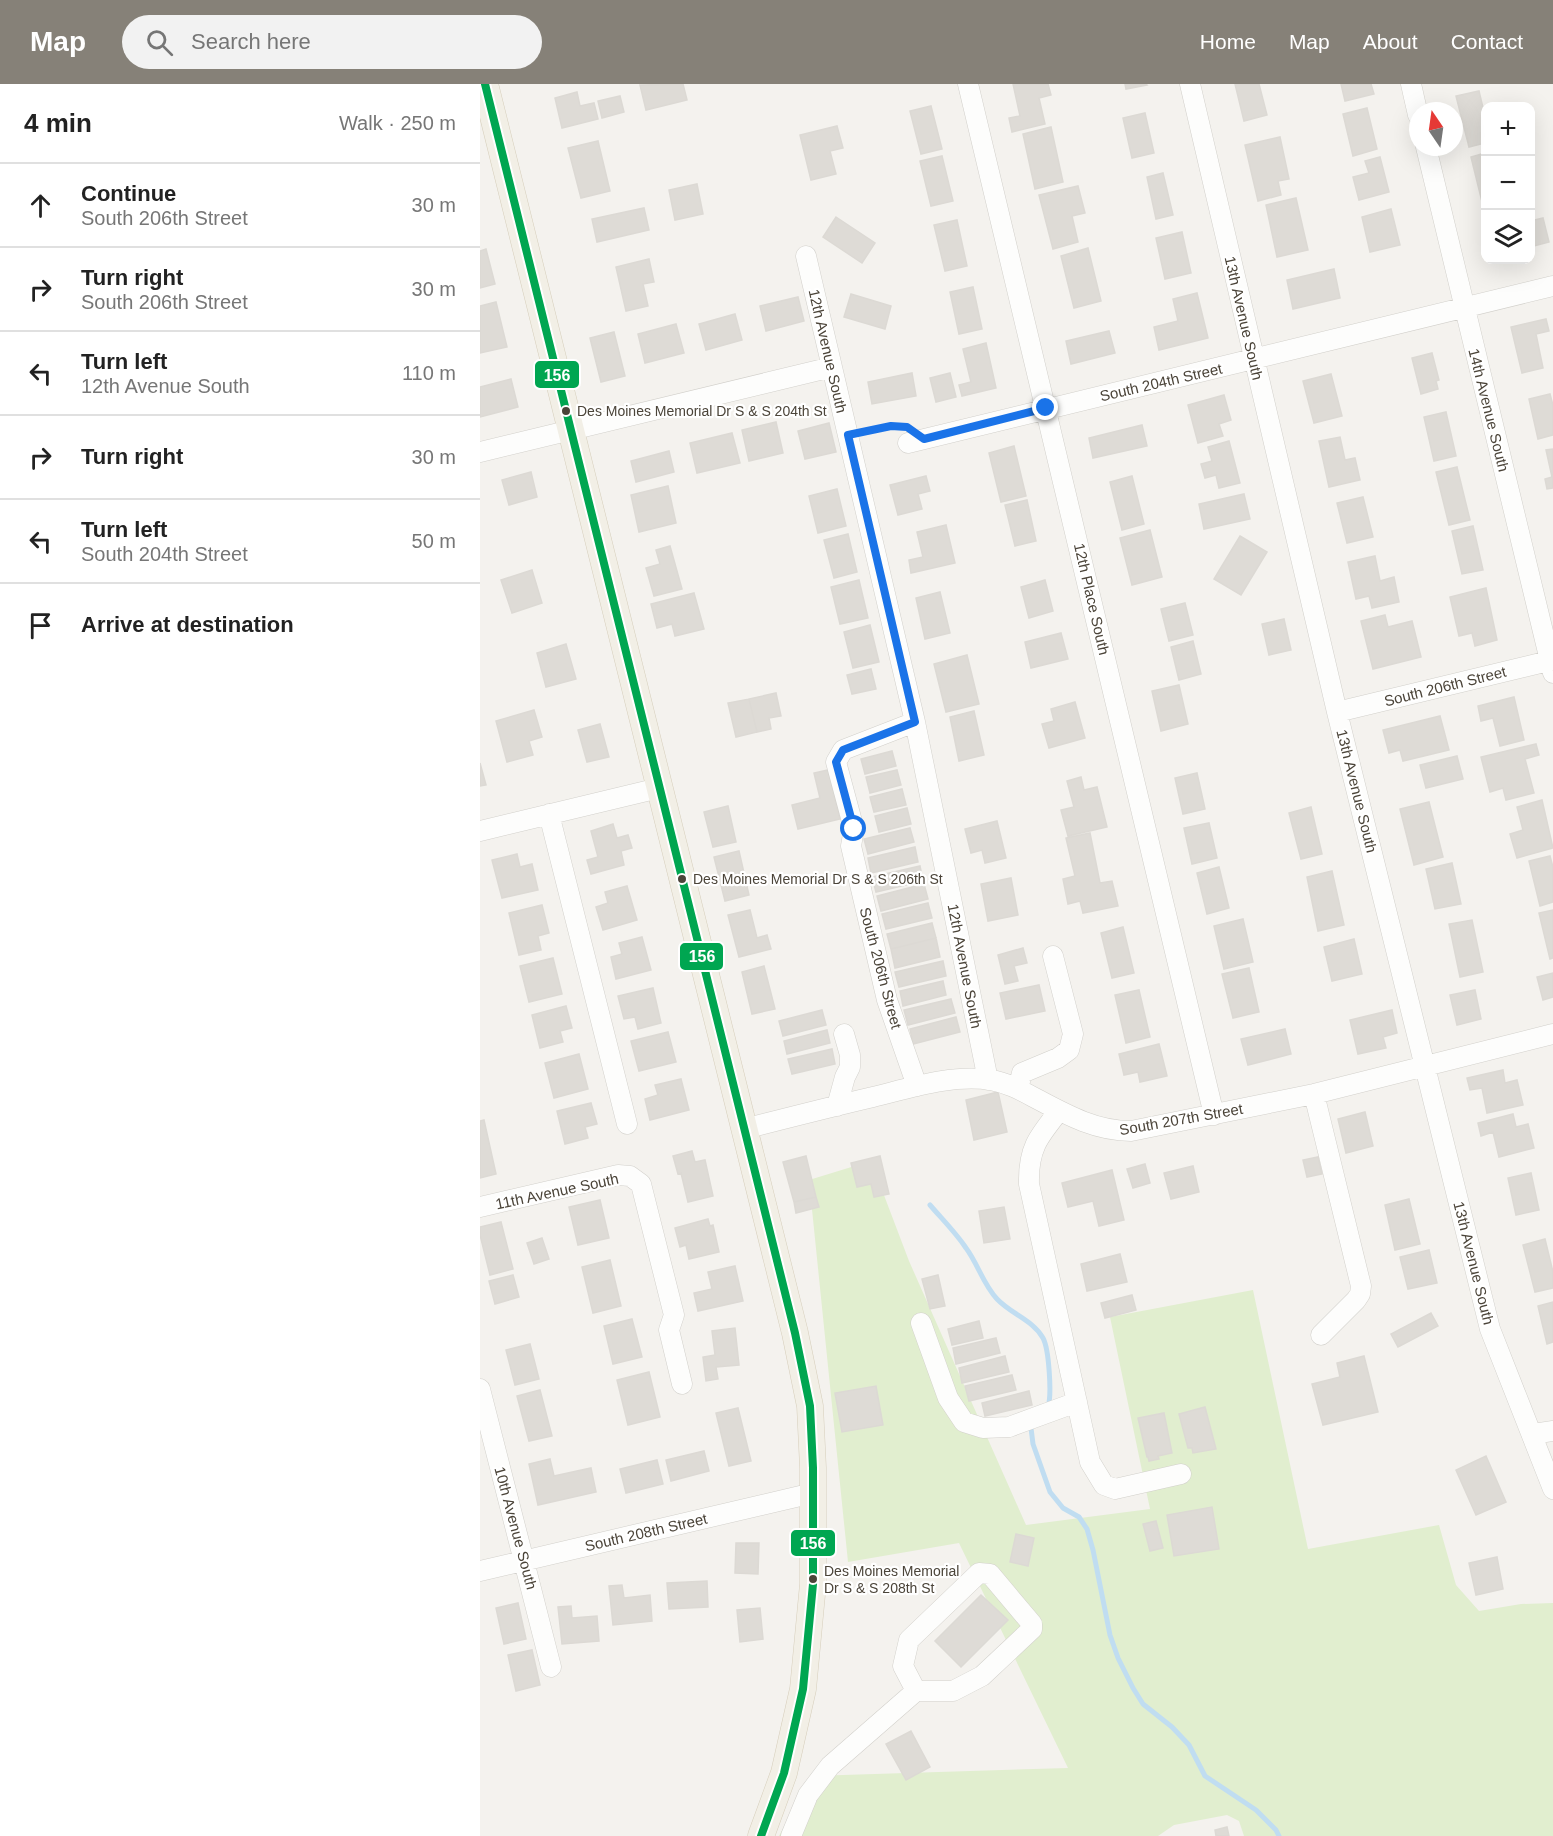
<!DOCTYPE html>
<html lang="en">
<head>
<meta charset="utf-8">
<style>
  body { margin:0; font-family:Helvetica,sans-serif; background:#f2f2f2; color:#222 }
  .controls { position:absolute; right:18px; top:18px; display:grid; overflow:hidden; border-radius:12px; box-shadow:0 6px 24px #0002 }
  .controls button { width:54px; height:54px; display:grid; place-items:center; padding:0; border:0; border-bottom:2px solid #e0e0e0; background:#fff; color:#222; font:30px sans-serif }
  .compass { position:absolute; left:929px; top:18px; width:54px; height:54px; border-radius:50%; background:#fff; box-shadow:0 6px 24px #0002; rotate:347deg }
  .stop { position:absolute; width:18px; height:18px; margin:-14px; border:4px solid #1a73e8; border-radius:50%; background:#fff }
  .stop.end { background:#1a73e8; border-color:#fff; box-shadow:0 2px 6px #0008 }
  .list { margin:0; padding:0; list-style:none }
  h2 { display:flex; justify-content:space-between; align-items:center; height:78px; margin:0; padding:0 24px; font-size:26px }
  h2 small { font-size:20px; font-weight:400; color:#767676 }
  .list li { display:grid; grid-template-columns:39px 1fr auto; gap:18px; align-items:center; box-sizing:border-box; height:84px; padding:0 24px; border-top:2px solid #e0e0e0 }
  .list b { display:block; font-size:22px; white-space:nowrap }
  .list p { margin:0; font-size:20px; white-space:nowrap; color:#767676 }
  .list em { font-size:20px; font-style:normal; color:#767676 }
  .icon { flex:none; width:33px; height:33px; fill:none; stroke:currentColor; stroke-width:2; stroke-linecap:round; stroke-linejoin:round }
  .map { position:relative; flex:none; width:1073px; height:1752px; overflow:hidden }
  header { display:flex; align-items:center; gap:36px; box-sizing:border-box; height:84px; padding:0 30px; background:#868178; color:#fff }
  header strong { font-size:28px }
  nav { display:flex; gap:33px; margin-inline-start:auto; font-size:21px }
  .search { width:420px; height:54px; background:#f2f2f2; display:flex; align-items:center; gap:15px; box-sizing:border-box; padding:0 21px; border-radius:33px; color:#767676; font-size:22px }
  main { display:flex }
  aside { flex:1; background:#fff }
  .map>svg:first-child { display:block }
  .green { fill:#e1eecf }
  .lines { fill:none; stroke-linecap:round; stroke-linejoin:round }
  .stream { stroke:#c0ddf1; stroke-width:5 }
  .building { fill:#dedbd6; stroke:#dcd9d4; stroke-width:1.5 }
  .minor-casing { stroke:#d2d0cb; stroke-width:21 }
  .major-casing { stroke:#d6cebb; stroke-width:27 }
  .path { stroke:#d3d2cc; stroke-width:3; stroke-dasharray:3 3; stroke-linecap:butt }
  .minor { stroke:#fdfdfc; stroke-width:20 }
  .major { stroke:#f2efe6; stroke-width:26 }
  .bus-1-casing { stroke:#fff; stroke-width:12 }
  .bus-1 { stroke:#00a651; stroke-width:8 }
  .route { stroke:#1a73e8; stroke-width:8 }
  .bus-dot { fill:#4b4439; stroke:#fff; stroke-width:2 }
  .labels { text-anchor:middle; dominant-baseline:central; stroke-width:4.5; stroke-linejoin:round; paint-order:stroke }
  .bus-label { font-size:14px; fill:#4b4439; stroke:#fff; text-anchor:start }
  .street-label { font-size:15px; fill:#4b4439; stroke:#fff }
  .line-badge { stroke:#fff; stroke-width:2 }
  .badge-label { font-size:16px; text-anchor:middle; font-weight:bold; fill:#fff }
</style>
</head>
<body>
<header>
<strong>Map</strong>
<div class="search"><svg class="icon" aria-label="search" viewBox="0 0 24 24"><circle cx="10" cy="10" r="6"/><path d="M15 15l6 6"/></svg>Search here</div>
<nav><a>Home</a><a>Map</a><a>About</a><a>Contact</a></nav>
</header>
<main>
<aside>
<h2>4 min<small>Walk · 250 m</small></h2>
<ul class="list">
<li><svg class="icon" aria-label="ahead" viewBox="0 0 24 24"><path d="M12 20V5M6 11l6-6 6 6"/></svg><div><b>Continue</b><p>South 206th Street</p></div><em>30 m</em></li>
<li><svg class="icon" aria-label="right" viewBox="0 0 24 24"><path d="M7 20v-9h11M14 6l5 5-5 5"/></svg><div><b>Turn right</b><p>South 206th Street</p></div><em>30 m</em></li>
<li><svg class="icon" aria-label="left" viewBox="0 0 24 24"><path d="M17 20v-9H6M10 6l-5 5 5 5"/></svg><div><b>Turn left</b><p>12th Avenue South</p></div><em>110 m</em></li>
<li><svg class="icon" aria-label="right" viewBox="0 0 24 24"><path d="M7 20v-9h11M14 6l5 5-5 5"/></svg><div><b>Turn right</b></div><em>30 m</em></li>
<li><svg class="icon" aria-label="left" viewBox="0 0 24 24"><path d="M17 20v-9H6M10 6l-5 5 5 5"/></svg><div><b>Turn left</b><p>South 204th Street</p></div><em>50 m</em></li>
<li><svg class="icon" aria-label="arrive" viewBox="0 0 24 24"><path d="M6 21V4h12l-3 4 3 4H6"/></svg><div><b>Arrive at destination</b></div></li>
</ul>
</aside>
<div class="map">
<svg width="1073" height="1752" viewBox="0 0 1073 1752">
  <rect width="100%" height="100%" fill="#f4f2ee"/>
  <path class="green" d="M391 1077 429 1177 546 1441 670 1425 630 1233 773 1206 828 1465 959 1441 976 1501 999 1527 1041 1520 1073 1519V1752H764L759 1737 747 1731 694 1741 678 1752H299L331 1692 588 1684 479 1459 368 1478 329 1096Z"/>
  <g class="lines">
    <path class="stream" d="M450 1121C462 1135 476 1149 486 1164 498 1180 503 1200 517 1215 531 1230 553 1236 563 1254 569 1265 572 1311 568 1323
      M553 1341 551 1344 553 1360 570 1408 583 1424 599 1433 607 1445 613 1466 630 1551 638 1574 653 1604 663 1620 692 1643 709 1661 725 1692 776 1726 796 1746 799 1752"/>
  </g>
  <path class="building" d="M203 0 207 16 166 26 160 1Z
    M533 0H568L571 11 559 14 565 40 532 48 529 34 540 32Z
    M645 0H666L667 1 646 5Z
    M755 0H779L787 31 764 37Z
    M861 0H891L894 10 865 17Z
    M999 7 1005 32V59L989 63 976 12Z
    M97 8 100 22 114 19 118 35 82 44 75 14Z
    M140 12 144 28 122 34 118 17Z
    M451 22 462 65 441 70 430 27Z
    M887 24 897 65 873 72 863 30Z
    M665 29 674 69 652 74 643 34Z
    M357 42 363 64 350 67 356 90 331 96 320 51Z
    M571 43 583 98 555 105 543 50Z
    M800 53 809 95 798 97 801 111 778 117 765 61Z
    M118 57 130 107 101 114 88 64Z
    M1005 69V126H1004L991 73Z
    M462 72 473 117 451 122 440 77Z
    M900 73 909 108 879 116 873 93 889 89 885 77Z
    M683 89 693 131 676 135 667 93Z
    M217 100 223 130 195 136 189 106Z
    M598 102 605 129 592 132 598 158 573 165 559 111Z
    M816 114 828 166 797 173 786 121Z
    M164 124 169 146 117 158 112 135Z
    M911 125 920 161 890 168 882 133Z
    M356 133 395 159 382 179 343 153Z
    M1063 134 1069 158 1050 163V137Z
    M477 136 487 182 465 187 454 141Z
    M702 148 711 189 685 195 676 154Z
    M608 164 621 217 594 224 581 172Z
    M6 165 15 200 0 204V167Z
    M169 175 174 198 163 200 168 222 146 227 136 183Z
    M854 185 860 214 813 225 807 196Z
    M493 203 502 245 479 250 470 208Z
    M717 209 728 254 679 266 674 243 698 237 693 215Z
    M371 210 411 222 405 245 364 233Z
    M318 213 324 237 286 247 280 222Z
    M16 218 27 263 0 269V222Z
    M255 230 262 256 226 266 219 240Z
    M1066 235 1069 247 1056 250 1063 284 1042 289 1031 243Z
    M196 240 204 269 165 279 158 250Z
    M629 247 635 269 591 280 586 257Z
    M134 248 145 292 121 298 110 254Z
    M506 259 516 304 482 312 479 301 491 298 483 265Z
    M952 269 959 296 956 297 958 305 941 310 932 274Z
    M432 289 436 312 392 320 388 298Z
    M470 289 476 313 456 318 450 294Z
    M851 290 862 332 834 339 823 297Z
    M31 295 38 323 0 333V303Z
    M1070 310 1073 321V351L1058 355 1049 315Z
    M744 311 751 336 739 340 743 352 718 359 708 321Z
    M966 328 976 372 954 377 944 333Z
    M296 338 303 369 269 377 262 346Z
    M349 339 356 368 325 375 318 347Z
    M662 341 667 362 613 374 609 354Z
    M252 349 260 379 217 389 210 359Z
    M860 353 865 376 875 374 880 396 849 403 839 357Z
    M749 357 760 399 739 404 736 391 725 394 721 380 732 377 728 363Z
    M534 362 546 412 521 418 509 369Z
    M1073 365V404L1067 405 1065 395 1072 393 1066 366Z
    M189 367 194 388 156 398 151 377Z
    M977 383 990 436 969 441 956 388Z
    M51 388 57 413 29 421 22 396Z
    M446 392 450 407 438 410 442 425 418 431 410 401Z
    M652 392 664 440 642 446 630 398Z
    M188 402 196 439 159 448 151 411Z
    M357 405 366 442 338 449 329 412Z
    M764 410 770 435 724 445 719 420Z
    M883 413 893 453 867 459 857 419Z
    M547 416 556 457 535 462 525 421Z
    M466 441 475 479 431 489 429 476 443 473 437 448Z
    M993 442 1003 486 982 490 972 447Z
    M670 446 682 493 652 501 640 454Z
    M368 450 377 488 354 494 344 456Z
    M760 452 787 468 761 511 734 495Z
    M190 462 202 505 174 512 166 484 180 480 176 466Z
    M895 472 900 497 914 493 919 518 892 524 889 512 876 515 868 478Z
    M52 486 62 519 32 529 21 496Z
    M379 496 388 534 360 540 351 503Z
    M565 496 573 527 549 534 541 503Z
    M1006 504 1017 556 995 562 992 549 979 552 970 513Z
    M460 508 470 549 445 555 436 514Z
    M214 509 224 545 195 552 192 540 177 544 171 520Z
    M705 519 713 551 689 557 681 525Z
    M905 531 908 543 932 537 941 573 893 585 881 537Z
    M804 535 811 566 789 571 782 540Z
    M390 541 399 578 373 584 364 548Z
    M581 549 588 575 551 584 545 558Z
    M713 557 721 590 699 596 691 563Z
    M86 560 96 595 66 603 57 569Z
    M487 571 499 620 466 628 454 580Z
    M391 585 396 605 372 610 367 591Z
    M699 601 708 640 681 647 672 607Z
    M296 609 301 632 289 634 291 645 277 648 269 615Z
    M1034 613 1044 656 1020 662 1013 634 1001 637 998 622Z
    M269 615 277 648 256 653 248 619Z
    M595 618 605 654 569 664 562 640 574 637 571 625Z
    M54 626 62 653 49 657 53 671 27 678 16 637Z
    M494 627 504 671 479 677 470 633Z
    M960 632 969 666 923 677 920 666 909 669 903 646Z
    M120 640 129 673 107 678 98 646Z
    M1056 660 1059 671 1045 675 1054 709 1026 716 1023 704 1010 708 1001 673Z
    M412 667 416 682 385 690 381 675Z
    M977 672 983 695 946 704 940 681Z
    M0 679 6 701 0 702Z
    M348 686 360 735 318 745 312 721 340 714 334 689Z
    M417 686 421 701 390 709 386 693Z
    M717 689 725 725 703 730 695 694Z
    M601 693 604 706 617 703 627 743 588 752 581 726 594 723 587 697Z
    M422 705 426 721 394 728 390 713Z
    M1062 716 1073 764 1037 774 1030 750 1043 746 1037 723Z
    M949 718 963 773 934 781 920 725Z
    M248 722 256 758 233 763 224 728Z
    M831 723 842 770 821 775 809 729Z
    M427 724 431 740 399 748 395 732Z
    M517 737 526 774 505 779 502 766 491 769 485 745Z
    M729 739 737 774 712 780 704 744Z
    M133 740 137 754 148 751 152 764 141 767 144 781 111 790 107 776 118 773 111 747Z
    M430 744 434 758 388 770 384 755Z
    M610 749 620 799 632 797 638 822 603 829 600 817 588 820 583 795 595 792 586 754Z
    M435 763 438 778 391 789 388 774Z
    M259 767 269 811 245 817 234 773Z
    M37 770 40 783 52 780 58 806 22 814 12 776Z
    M1070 772 1073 783V818L1060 822 1049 777Z
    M972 779 981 820 955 825 946 785Z
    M440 782 443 797 396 808 392 793Z
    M739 783 749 824 727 830 717 789Z
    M852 787 864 841 838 847 827 793Z
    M531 794 538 831 508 837 501 800Z
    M444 800 448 815 401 827 397 812Z
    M147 802 157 836 123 846 116 823 128 819 125 808Z
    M448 819 452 834 406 845 402 830Z
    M62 821 69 849 58 852 61 866 39 871 29 829Z
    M270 826 277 854 287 851 291 865 259 873 248 831Z
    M1073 826V874L1070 875 1059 829Z
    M763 835 773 878 744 885 734 842Z
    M992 836 1003 888 980 893 969 840Z
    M452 839 456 854 411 865 407 850Z
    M643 843 654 889 632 894 621 849Z
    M162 853 171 886 136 895 131 873 142 870 139 859Z
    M456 854 460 873 415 884 411 865Z
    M874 855 882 890 852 897 844 863Z
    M543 864 547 879 534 882 538 897 525 900 518 871Z
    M73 874 82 910 49 918 40 882Z
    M463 877 466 892 419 903 415 888Z
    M284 882 295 925 272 930 262 888Z
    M769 884 779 928 753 934 742 890Z
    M1073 889V913L1063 916 1057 893Z
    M463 897 466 911 423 922 420 907Z
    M559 901 565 927 526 935 520 909Z
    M173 904 181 939 158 945 155 933 144 935 138 912Z
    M659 906 670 953 646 959 635 911Z
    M995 906 1001 935 977 941 970 911Z
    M471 915 475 929 428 941 424 926Z
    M86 922 92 944 80 947 83 958 60 964 52 931Z
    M342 926 346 941 303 952 299 937Z
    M912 926 917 949 903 953 906 964 878 970 870 936Z
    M476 933 480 948 433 960 430 945Z
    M805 945 811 970 768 981 761 955Z
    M347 946 350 959 307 970 304 957Z
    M188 948 196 978 159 987 151 957Z
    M679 960 687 992 660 998 658 988 644 991 639 970Z
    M352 965 355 980 312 990 308 975Z
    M99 970 108 1005 74 1014 65 979Z
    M1023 986 1025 999 1037 996 1043 1021 1007 1029 1002 1004 990 1006 987 994Z
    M201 995 209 1026 170 1036 165 1015 178 1011 175 1001Z
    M518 1008 527 1048 494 1056 486 1016Z
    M111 1019 117 1040 105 1043 108 1054 85 1060 77 1027Z
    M885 1028 893 1062 866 1069 858 1035Z
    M1033 1030 1036 1043 1048 1040 1054 1064 1019 1073 1013 1048 1001 1052 998 1039Z
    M4 1036 16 1090 0 1094V1037Z
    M212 1067 215 1078 225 1076 233 1112 208 1118 201 1089 198 1090 193 1072Z
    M326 1072 336 1113 314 1118 303 1078Z
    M400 1072 409 1110 394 1113 391 1100 377 1103 371 1079Z
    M838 1073 842 1090 827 1093 823 1076Z
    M665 1080 670 1099 653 1104 647 1085Z
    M713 1082 719 1108 691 1115 684 1089Z
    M632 1086 644 1136 619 1142 613 1117 588 1123 582 1099Z
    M1051 1089 1059 1126 1036 1131 1028 1094Z
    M336 1113 339 1123 316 1129 314 1118Z
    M929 1115 940 1160 915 1166 905 1121Z
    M120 1116 129 1154 98 1161 89 1123Z
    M524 1123 530 1155 504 1159 499 1127Z
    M228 1135 230 1142 233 1141 239 1168 209 1175 206 1161 200 1163 195 1144Z
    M21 1138 33 1185 10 1191 0 1151V1143Z
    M62 1154 69 1175 54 1180 47 1159Z
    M1065 1155 1073 1188V1204L1055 1208 1043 1161Z
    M949 1166 957 1199 928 1205 920 1173Z
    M640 1170 647 1198 607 1207 601 1180Z
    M130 1176 141 1222 113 1229 102 1183Z
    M255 1182 263 1217 218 1227 214 1209 232 1205 228 1188Z
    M33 1191 39 1213 15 1220 9 1197Z
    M458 1191 465 1222 450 1225 442 1195Z
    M652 1211 656 1226 625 1234 621 1219Z
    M1073 1218V1258L1067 1260 1058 1222Z
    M951 1229 958 1242 918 1263 911 1250Z
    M152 1235 162 1273 133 1280 124 1242Z
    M499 1237 503 1254 472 1261 468 1245Z
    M255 1244 259 1281 236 1283 238 1295 226 1297 223 1273 235 1271 232 1247Z
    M516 1254 520 1269 476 1280 473 1264Z
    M50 1260 59 1295 35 1301 26 1266Z
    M525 1272 529 1288 482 1299 479 1284Z
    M884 1272 898 1328 843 1341 832 1300 860 1293 857 1279Z
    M169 1288 180 1333 148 1341 137 1296Z
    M532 1291 536 1306 489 1317 485 1302Z
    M396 1302 403 1341 362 1348 355 1309Z
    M60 1306 72 1352 49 1357 37 1312Z
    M549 1307 552 1321 505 1332 502 1319Z
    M725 1323 736 1365 713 1369 712 1364H708L699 1330Z
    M258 1324 271 1377 249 1382 236 1329Z
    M684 1329 692 1369 678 1372 679 1375 669 1377 668 1373H667L658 1334Z
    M224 1367 229 1387 191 1397 186 1376Z
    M1006 1372 1026 1418 996 1431 976 1386Z
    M70 1375 74 1392 111 1384 116 1408 58 1421 49 1380Z
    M177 1376 183 1400 146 1409 140 1385Z
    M732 1423 739 1465 694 1472 687 1431Z
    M676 1437 683 1464 670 1467 663 1440Z
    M536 1450 554 1454 548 1482 530 1478Z
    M256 1459H279L278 1490 255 1489Z
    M1017 1473 1023 1505 996 1511 989 1479Z
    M227 1497 228 1523 189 1525 187 1499Z
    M142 1501 144 1514 170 1511 172 1537 133 1541 129 1502Z
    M501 1511 528 1536 481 1583 455 1557Z
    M38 1519 46 1555 24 1560 16 1524Z
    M91 1522 92 1534 117 1532 119 1557 82 1560 78 1523Z
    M280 1524 283 1555 260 1558 257 1526Z
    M52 1566 60 1601 36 1607 28 1571Z
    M431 1647 450 1683 426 1696 406 1660Z
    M747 1743 749 1752H736L735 1746Z"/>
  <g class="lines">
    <defs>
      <path id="minor" d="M488 0 734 1031
        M710 0 857 628 1010 1245 1073 1405
        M931 0 938 31
        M946 63 1073 589
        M326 172 435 638 508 996
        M428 359 1073 202
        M0 368 352 283
        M857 628 1073 576
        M435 638 363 666 356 678 374 745 371 762 407 916 437 1002
        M69 730 147 1040
        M0 747 179 704
        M538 1005 542 989 578 974 589 966 593 950 573 872
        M834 1010 881 1202 880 1210 876 1216 841 1251
        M357 1022 365 993 370 983V971L364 950
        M579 1027C558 1053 548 1065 549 1100L610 1378 624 1401 635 1405 701 1390
        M264 1045C307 1034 350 1023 393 1013 430 1004 472 990 511 996 528 999 542 1007 557 1015 587 1031 616 1047 651 1047L834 1010 1073 950
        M0 1123 138 1091 150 1092 161 1100 194 1231 189 1246 202 1300
        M441 1239 468 1314 484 1338 503 1344 529 1343 597 1318
        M0 1305 71 1583
        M1053 1350 1073 1347
        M0 1487 333 1409
        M311 1752 328 1711 350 1682 436 1607H473L502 1592 552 1545V1540L510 1490 499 1489 429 1556 423 1582 436 1607"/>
      <path id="major" d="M5 0 315 1249 330 1322 333 1384V1500L323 1605 304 1689 281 1752"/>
    </defs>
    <use href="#minor" class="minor-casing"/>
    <use href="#major" class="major-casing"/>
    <path class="path" d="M384 348 411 342H419"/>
    <use href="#minor" class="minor"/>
    <use href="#major" class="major"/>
    <defs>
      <path id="bus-1" d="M5 0 315 1249 330 1322 333 1384V1500L323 1605 304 1689 281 1752"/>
    </defs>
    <use href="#bus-1" class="bus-1-casing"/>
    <use href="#bus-1" class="bus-1"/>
  </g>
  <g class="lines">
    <path class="route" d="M374 745 356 678 363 666 435 638 368 351 411 342 427 343 444 355 566 324"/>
  </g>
  <g class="bus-dot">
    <circle cx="86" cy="327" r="5"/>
    <circle cx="202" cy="795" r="5"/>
    <circle cx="333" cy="1495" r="5"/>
  </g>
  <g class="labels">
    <g class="bus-label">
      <text x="97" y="327">Des Moines Memorial Dr S &amp; S 204th St</text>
      <text x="213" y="795">Des Moines Memorial Dr S &amp; S 206th St</text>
      <text x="344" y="1487">Des Moines Memorial<tspan x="344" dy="17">Dr S &amp; S 208th St</tspan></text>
    </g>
    <g class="street-label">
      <text transform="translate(764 234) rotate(77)">13th Avenue South</text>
      <text transform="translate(348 267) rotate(77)">12th Avenue South</text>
      <text transform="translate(681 298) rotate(-13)">South 204th Street</text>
      <text transform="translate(1009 326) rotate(76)">14th Avenue South</text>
      <text transform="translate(612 515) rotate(77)">12th Place South</text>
      <text transform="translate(965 602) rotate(-14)">South 206th Street</text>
      <text transform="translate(877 707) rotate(76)">13th Avenue South</text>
      <text transform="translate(485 882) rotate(79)">12th Avenue South</text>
      <text transform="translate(401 884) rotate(75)">South 206th Street</text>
      <text transform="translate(701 1035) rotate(-10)">South 207th Street</text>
      <text transform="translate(77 1107) rotate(-12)">11th Avenue South</text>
      <text transform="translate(994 1179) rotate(76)">13th Avenue South</text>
      <text transform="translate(36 1444) rotate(75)">10th Avenue South</text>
      <text transform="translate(166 1448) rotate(-13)">South 208th Street</text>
    </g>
  </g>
  <g class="line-badge">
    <rect x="54" y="276" width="46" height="29" rx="6" fill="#00a651"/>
    <rect x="199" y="858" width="45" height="29" rx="6" fill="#00a651"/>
    <rect x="310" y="1445" width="46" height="28" rx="6" fill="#00a651"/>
  </g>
  <g class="badge-label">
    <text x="77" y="297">156</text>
    <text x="222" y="878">156</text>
    <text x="333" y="1465">156</text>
  </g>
</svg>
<div class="controls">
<button>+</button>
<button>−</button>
<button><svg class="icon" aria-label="layers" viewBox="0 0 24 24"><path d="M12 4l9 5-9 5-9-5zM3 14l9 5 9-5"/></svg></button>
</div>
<svg class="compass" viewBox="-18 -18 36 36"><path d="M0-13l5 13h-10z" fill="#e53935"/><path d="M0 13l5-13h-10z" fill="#767676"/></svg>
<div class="stop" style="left:374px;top:745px"></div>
<div class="stop end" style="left:566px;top:324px"></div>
</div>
</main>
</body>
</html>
